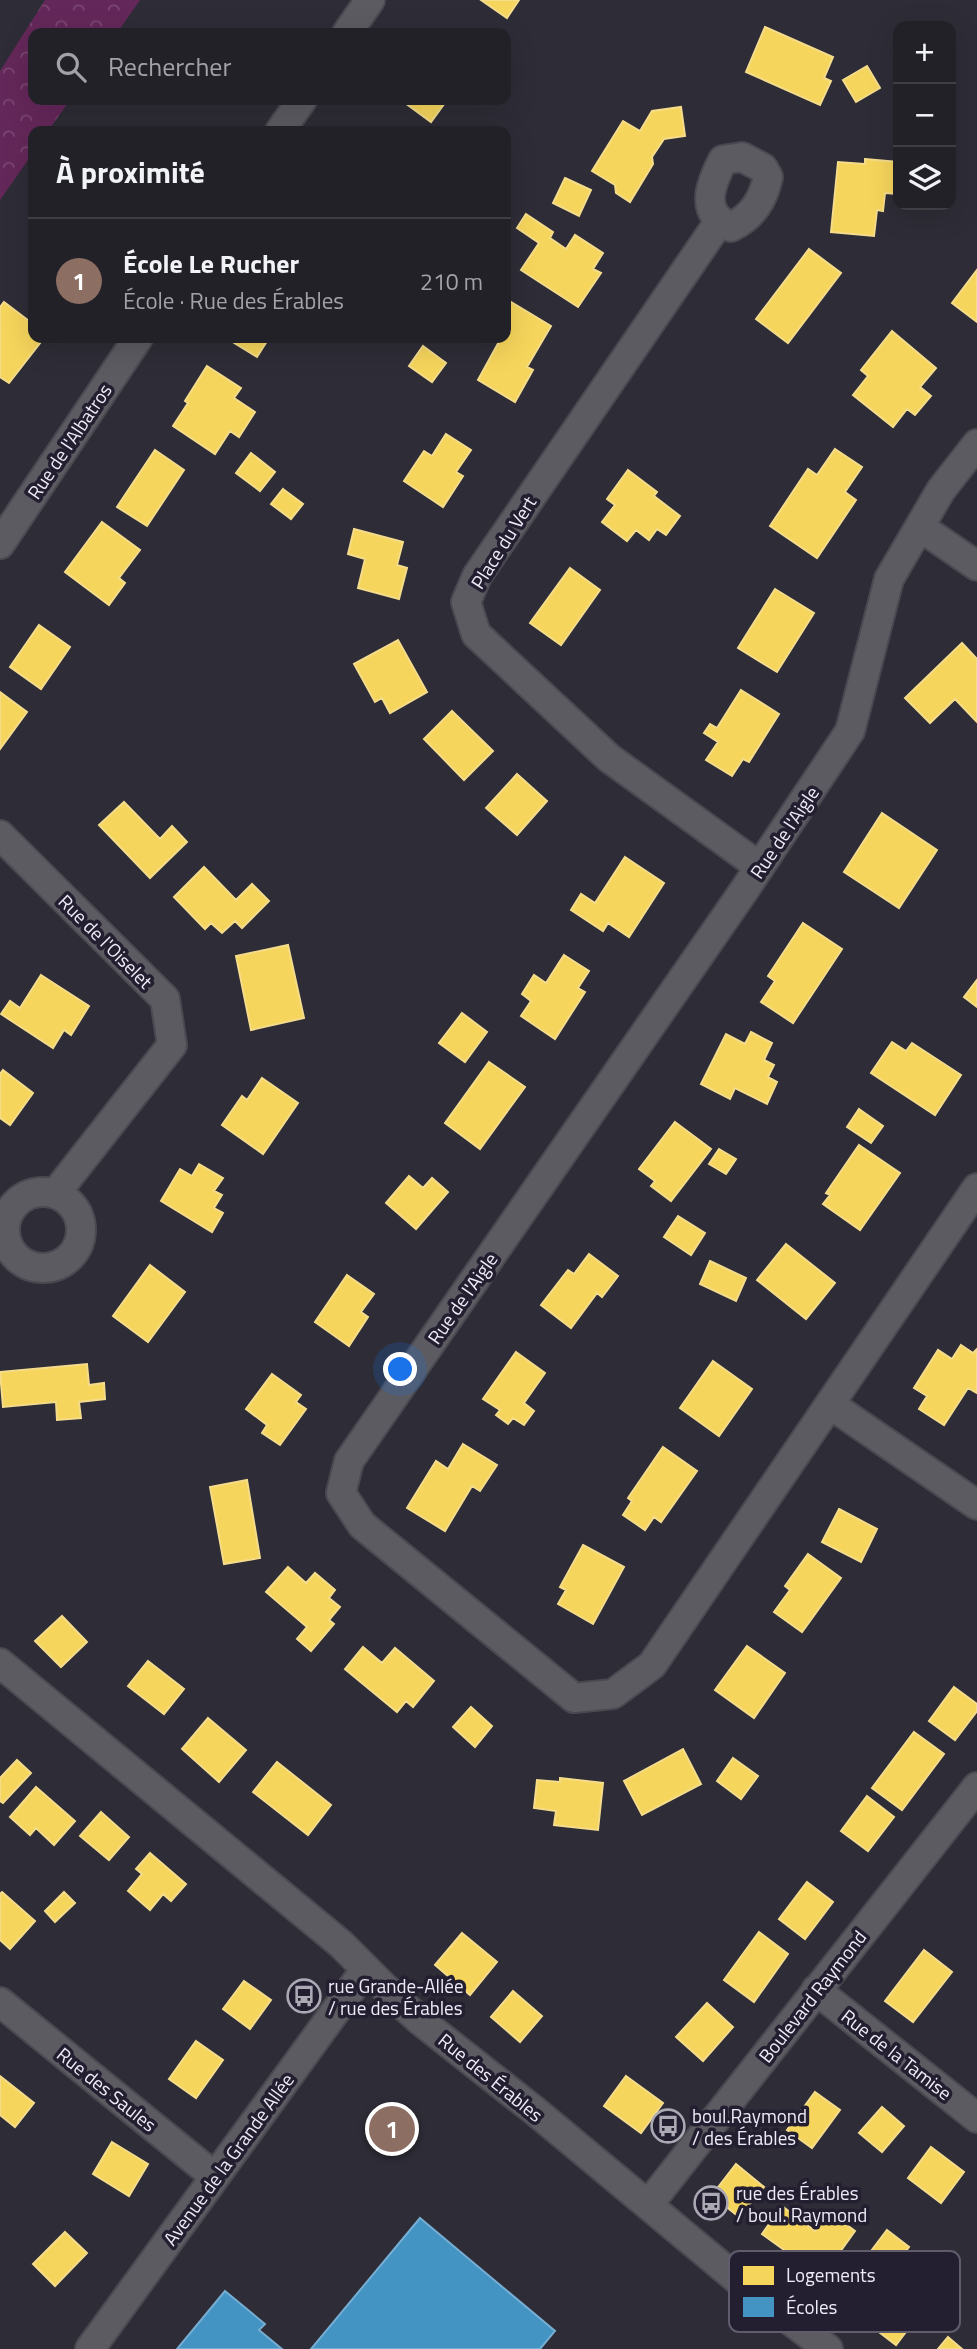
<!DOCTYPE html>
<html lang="fr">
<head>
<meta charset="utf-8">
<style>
  body { margin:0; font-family:"Titillium Web",sans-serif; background:#2e2e34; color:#f1f3f6 }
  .controls { position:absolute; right:21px; top:21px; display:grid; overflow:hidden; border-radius:14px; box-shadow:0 7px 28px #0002 }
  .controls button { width:63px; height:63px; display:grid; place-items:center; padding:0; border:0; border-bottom:2px solid #3f3e45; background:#222128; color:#f1f3f6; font:35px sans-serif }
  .you { position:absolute; left:401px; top:1370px; width:24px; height:24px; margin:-18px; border:5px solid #fff; border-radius:50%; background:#1a73e8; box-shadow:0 0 0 10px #1a73e833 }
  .badge { display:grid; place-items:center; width:46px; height:46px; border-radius:50%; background:#b45309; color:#fff; font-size:23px; font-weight:700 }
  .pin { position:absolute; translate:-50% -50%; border:4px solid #fff; box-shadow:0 2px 7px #0006 }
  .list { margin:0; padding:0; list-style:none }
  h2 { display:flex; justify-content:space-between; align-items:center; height:91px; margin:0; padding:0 28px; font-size:30px }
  h2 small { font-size:23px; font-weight:400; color:#a2a3a8 }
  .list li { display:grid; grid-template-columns:46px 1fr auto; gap:21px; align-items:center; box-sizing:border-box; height:126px; padding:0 28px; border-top:2px solid #3f3e45 }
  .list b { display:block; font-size:26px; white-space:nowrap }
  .list p { margin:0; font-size:23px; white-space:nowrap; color:#a2a3a8 }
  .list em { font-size:23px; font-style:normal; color:#a2a3a8 }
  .icon { flex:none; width:38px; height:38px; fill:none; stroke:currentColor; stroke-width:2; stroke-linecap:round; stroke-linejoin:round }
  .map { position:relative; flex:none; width:977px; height:2349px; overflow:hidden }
  .search { position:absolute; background:#222128; box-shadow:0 7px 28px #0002; left:28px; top:28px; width:483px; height:77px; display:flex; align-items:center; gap:18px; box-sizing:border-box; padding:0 24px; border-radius:14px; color:#a2a3a8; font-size:26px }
  .panel { position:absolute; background:#222128; box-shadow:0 7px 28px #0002; left:28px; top:126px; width:483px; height:217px; border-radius:14px }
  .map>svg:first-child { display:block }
  .forest { fill:url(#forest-crowns) }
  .homes { fill:#f6d55c; stroke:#f4dc8b; stroke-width:2 }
  .schools { fill:#4393c3; stroke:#76aed3; stroke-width:2 }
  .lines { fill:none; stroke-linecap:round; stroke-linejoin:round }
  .minor-casing { stroke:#4a4951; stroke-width:32 }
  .minor { stroke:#5c5b62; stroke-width:28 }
  .labels { text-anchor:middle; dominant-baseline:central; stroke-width:7; stroke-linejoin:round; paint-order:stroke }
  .street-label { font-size:19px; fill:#eeecf8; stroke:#231e30 }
  .poi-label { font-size:19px; fill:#eeecf8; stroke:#231e30; text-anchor:start }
  .key { fill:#231e30; stroke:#605c6c; stroke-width:2 }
  .key-label { font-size:19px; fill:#eeecf8 }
</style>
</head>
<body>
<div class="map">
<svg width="977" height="2349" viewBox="0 0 977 2349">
  <defs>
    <pattern id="forest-crowns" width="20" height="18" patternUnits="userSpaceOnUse" patternTransform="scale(1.75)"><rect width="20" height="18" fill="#642759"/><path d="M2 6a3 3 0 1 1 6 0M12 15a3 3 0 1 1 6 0" fill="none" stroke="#7a4672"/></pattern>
  </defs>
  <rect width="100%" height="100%" fill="#2e2c36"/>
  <path class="forest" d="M45 0H140L117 33H33V100H70L48 131H33V153L0 200V71Z"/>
  <path class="homes" d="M481 0H519L507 18Z
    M765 27 833 57 824 78 831 81 820 105 746 72Z
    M867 66 880 88 856 102 843 80Z
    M401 100H447L431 122Z
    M681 107 685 136 664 139 652 157 653 164 630 202 616 193 615 185 592 171 623 121 640 131 652 111Z
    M865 159 898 162 897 194 885 193 883 211 877 210 874 236 831 232 838 162 865 164Z
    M565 178 591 190 579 216 553 203Z
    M526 214 553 232 550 238 566 249 575 235 603 253 593 269 601 273 578 307 521 270 539 243 517 228Z
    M809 249 841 273 788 343 756 319Z
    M977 270V322L952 303Z
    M506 299 551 326 527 367 533 370 515 402 478 380 501 338H506Z
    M4 302 33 324V338H44L9 383 0 377V307Z
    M892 331 936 368 920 387 931 396 915 415 907 409 893 427 853 395 868 376 861 370Z
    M233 338H269L257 357 231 341Z
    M423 346 446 363 432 382 409 366Z
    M207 366 241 388 234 398 255 412 239 437 230 431 215 454 173 426 188 403 185 401Z
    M446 434 471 450 456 472 463 476 443 507 404 481 424 451 432 456Z
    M835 449 862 467 845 492 856 500 817 558 770 526 808 469 817 475Z
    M155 450 184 470 147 526 117 507Z
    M251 453 275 472 260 491 236 473Z
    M628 470 657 492 654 496 680 516 666 535 657 529 649 540 636 530 627 541 602 522 615 505 607 499Z
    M283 489 303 504 291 519 271 504Z
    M102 522 140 550 119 578 125 583 109 605 65 572Z
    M354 529 403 542 397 565 407 568 399 599 358 588 365 559 348 554Z
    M570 568 600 590 561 645 530 623Z
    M775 589 814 613 777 672 738 648Z
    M39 625 70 647 41 689 10 667Z
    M398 640 427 692 390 713 382 698 375 702 354 664Z
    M962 643 977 659V722L955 699 930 723 905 698Z
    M741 690 779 714 749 762 743 759 732 776 706 760 718 742 704 733 710 724 717 728Z
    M0 692 27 712 0 749Z
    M452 711 493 751 464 780 424 739Z
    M517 774 547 801 517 835 486 808Z
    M124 802 160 839 172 826 187 842 150 878 99 825Z
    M882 813 937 850 899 908 844 872Z
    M625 857 664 883 629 937 608 923 603 931 571 910 581 894 595 903Z
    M204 867 236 900 252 884 269 901 242 928 235 921 222 933 211 923 205 929 174 897Z
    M803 923 842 949 793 1023 761 1002 775 981 768 976Z
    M288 945 304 1018 251 1030 236 956Z
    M564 955 589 971 578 988 585 992 555 1039 521 1016 531 1001 522 994 534 975 546 983Z
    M41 975 89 1006 71 1035 64 1030 53 1048 1 1014 10 1001 20 1008Z
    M977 980V1007L964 997Z
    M462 1013 487 1032 465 1062 439 1043Z
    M751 1032 772 1043 764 1060 774 1065 768 1077 777 1082 767 1104 735 1088 730 1099 701 1084 726 1034 745 1044Z
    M892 1042 906 1051 912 1043 961 1075 935 1115 871 1073Z
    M489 1062 525 1087 480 1149 445 1123Z
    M3 1070 33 1093 10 1125 0 1118V1074Z
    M262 1078 298 1103 263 1154 222 1125 242 1096 247 1100Z
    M859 1109 883 1126 871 1143 847 1127Z
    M675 1122 711 1149 671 1201 651 1186 655 1181 639 1169Z
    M859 1145 900 1173 860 1230 823 1204 830 1195 826 1193Z
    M719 1149 736 1159 726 1174 709 1164Z
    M199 1164 223 1178 214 1191 222 1195 214 1208 223 1213 212 1232 161 1201 180 1169 192 1176Z
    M409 1176 423 1188 432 1178 448 1192 416 1229 386 1203Z
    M678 1216 705 1233 691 1255 664 1237Z
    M786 1244 835 1283 806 1319 757 1280Z
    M589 1254 618 1276 602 1297 597 1293 571 1328 541 1305 568 1270 574 1274Z
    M710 1261 746 1278 736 1301 700 1284Z
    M150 1265 185 1292 148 1342 113 1316Z
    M347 1275 374 1294 361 1312 368 1317 349 1346 315 1322Z
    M961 1345 973 1353 977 1349V1393L968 1388 944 1425 919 1409 927 1396 914 1388 938 1350 952 1359Z
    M516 1352 545 1373 524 1403 534 1411 524 1425 513 1418 508 1424 496 1415 500 1410 483 1399Z
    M713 1361 752 1389 719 1436 680 1408Z
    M87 1364 89 1385 104 1383 105 1399 79 1402 81 1418 57 1420 56 1402 3 1407 0 1372Z
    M272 1374 301 1395 296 1402 306 1409 280 1445 262 1433 267 1425 246 1409Z
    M463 1444 497 1465 480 1491 472 1486 445 1531 407 1508 436 1461 448 1469Z
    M663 1447 697 1471 661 1522 654 1517 645 1530 623 1515 632 1501 628 1498Z
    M247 1480 260 1558 224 1564 210 1487Z
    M839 1509 877 1529 861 1562 822 1542Z
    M583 1545 624 1567 593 1624 558 1604 566 1590 560 1587Z
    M808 1554 841 1578 802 1632 774 1612 790 1590 785 1586Z
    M288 1567 306 1583 315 1573 335 1590 329 1598 340 1607 329 1620 334 1624 311 1651 297 1639 307 1627 266 1592Z
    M62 1616 87 1642 61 1667 35 1641Z
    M747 1646 785 1673 754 1718 715 1690Z
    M363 1647 382 1663 395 1648 434 1681 413 1707 406 1701 397 1712 345 1669Z
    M148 1661 184 1689 164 1714 128 1686Z
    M954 1687 977 1704V1711L955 1740 929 1721Z
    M471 1707 492 1726 475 1747 453 1727Z
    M208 1718 246 1750 219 1782 182 1749Z
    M914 1732 944 1754 902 1810 872 1788Z
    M683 1749 701 1784 642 1815 624 1781Z
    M733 1758 758 1776 741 1799 717 1781Z
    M17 1760 31 1773 3 1803 0 1801V1778Z
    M277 1762 331 1805 308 1835 253 1792Z
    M560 1778 603 1783 598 1830 554 1825 556 1811 534 1808 537 1780 560 1782Z
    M36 1787 75 1821 54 1845 36 1828 30 1835 10 1817Z
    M867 1796 894 1817 868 1851 841 1831Z
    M101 1812 129 1837 109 1860 80 1836Z
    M150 1853 186 1884 171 1901 163 1894 150 1910 128 1891 142 1874 136 1869Z
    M807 1882 833 1902 805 1939 779 1919Z
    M2 1892 35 1921 10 1949 0 1940V1894Z
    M64 1892 75 1903 55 1922 45 1911Z
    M759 1932 788 1954 754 2002 724 1980Z
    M462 1933 497 1962 470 1995 435 1965Z
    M924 1950 952 1972 913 2022 885 2001Z
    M244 1981 271 2000 250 2029 223 2009Z
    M513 1991 542 2016 520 2042 491 2017Z
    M707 2003 733 2027 703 2061 676 2037Z
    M196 2041 223 2060 196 2098 169 2079Z
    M0 2076 34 2103 15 2127 0 2115Z
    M626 2076 663 2103 641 2133 604 2106Z
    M815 2092 840 2110 812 2148 787 2130Z
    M882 2107 904 2126 882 2152 859 2133Z
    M112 2142 148 2164 129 2196 93 2174Z
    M931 2147 964 2172 941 2203 908 2178Z
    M736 2164 764 2187 739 2217 712 2195Z
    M782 2206 815 2231 829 2212 855 2231 822 2277 762 2234Z
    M887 2230 909 2247 890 2272 868 2255Z
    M65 2232 87 2253 55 2286 33 2264Z
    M891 2289 921 2312 896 2345 866 2322Z
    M948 2337 962 2349H938Z"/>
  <path class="schools" d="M420 2218 555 2331 540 2349H311Z
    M225 2291 265 2324 259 2330 282 2349H177Z"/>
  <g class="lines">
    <defs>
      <path id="minor" d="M347 33 370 0
        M280 131 302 100
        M742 157 763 168 768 177C763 200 753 216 731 227 699 213 710 185 723 160Z
        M719 222 477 576 466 602 476 634 609 758 760 867
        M977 444 941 490 889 579 850 731 743 892 349 1461 341 1493 362 1525 574 1698 613 1694 652 1665 977 1188
        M920 527 977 566
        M0 544 138 338
        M0 835 165 999 172 1045 55 1194
        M5 1230a38 38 0 1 1 76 0a38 38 0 1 1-76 0Z
        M831 1405 977 1505
        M0 1663 341 1944 392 1995 422 2022 535 2111 749 2289 828 2349
        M816 1990 977 2118
        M0 2002 214 2176
        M648 2205 977 1787
        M90 2349 366 1969"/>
    </defs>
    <use href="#minor" class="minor-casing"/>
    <use href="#minor" class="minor"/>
  </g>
  <defs>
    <symbol id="bus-ring" viewBox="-11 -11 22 22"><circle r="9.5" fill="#231e30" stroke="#aba9b4" stroke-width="1.5"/><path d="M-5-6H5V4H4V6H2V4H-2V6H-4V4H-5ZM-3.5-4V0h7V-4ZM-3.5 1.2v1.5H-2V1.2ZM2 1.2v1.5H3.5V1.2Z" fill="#aba9b4"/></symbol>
  </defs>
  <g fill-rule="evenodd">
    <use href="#bus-ring" x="285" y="1977" width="38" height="38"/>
    <use href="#bus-ring" x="649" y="2107" width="38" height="38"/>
    <use href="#bus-ring" x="692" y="2184" width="38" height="38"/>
  </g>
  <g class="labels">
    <g class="street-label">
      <text transform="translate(69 441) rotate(-56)">Rue de l'Albatros</text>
      <text transform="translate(503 542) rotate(-58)">Place du Vert</text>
      <text transform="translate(784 832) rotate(-56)">Rue de l'Aigle</text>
      <text transform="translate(106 941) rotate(45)">Rue de l'Oiselet</text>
      <text transform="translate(462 1298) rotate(-55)">Rue de l'Aigle</text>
      <text transform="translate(812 1996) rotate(-52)">Boulevard Raymond</text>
      <text transform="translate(897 2054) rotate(38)">Rue de la Tamise</text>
      <text transform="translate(491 2077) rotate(39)">Rue des Érables</text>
      <text transform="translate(107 2089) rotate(39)">Rue des Saules</text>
      <text transform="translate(228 2159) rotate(-54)">Avenue de la Grande Allée</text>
    </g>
    <g class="poi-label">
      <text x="328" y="1985">rue Grande-Allée<tspan x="328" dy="22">/ rue des Érables</tspan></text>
      <text x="692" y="2115">boul.Raymond<tspan x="692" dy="22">/ des Érables</tspan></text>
      <text x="736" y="2192">rue des Érables<tspan x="736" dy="22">/ boul. Raymond</tspan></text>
    </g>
  </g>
  <rect x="729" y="2251" width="231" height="81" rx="10" class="key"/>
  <rect x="743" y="2266" width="31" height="19" fill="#f6d55c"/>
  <rect x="743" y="2297" width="31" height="20" fill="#4393c3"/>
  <g class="key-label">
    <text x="786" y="2282">Logements</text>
    <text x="786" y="2314">Écoles</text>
  </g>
</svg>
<div class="controls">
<button>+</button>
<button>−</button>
<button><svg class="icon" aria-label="layers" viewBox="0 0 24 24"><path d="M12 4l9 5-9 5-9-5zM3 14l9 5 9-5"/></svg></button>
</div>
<div class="you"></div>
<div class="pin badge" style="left:392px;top:2129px;background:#8d6e63">1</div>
<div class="search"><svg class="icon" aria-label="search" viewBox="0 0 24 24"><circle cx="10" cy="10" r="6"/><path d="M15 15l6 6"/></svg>Rechercher</div>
<section class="panel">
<h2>À proximité<small></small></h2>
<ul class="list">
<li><span class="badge" style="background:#8d6e63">1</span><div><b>École Le Rucher</b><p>École · Rue des Érables</p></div><em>210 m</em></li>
</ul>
</section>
</div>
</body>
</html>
